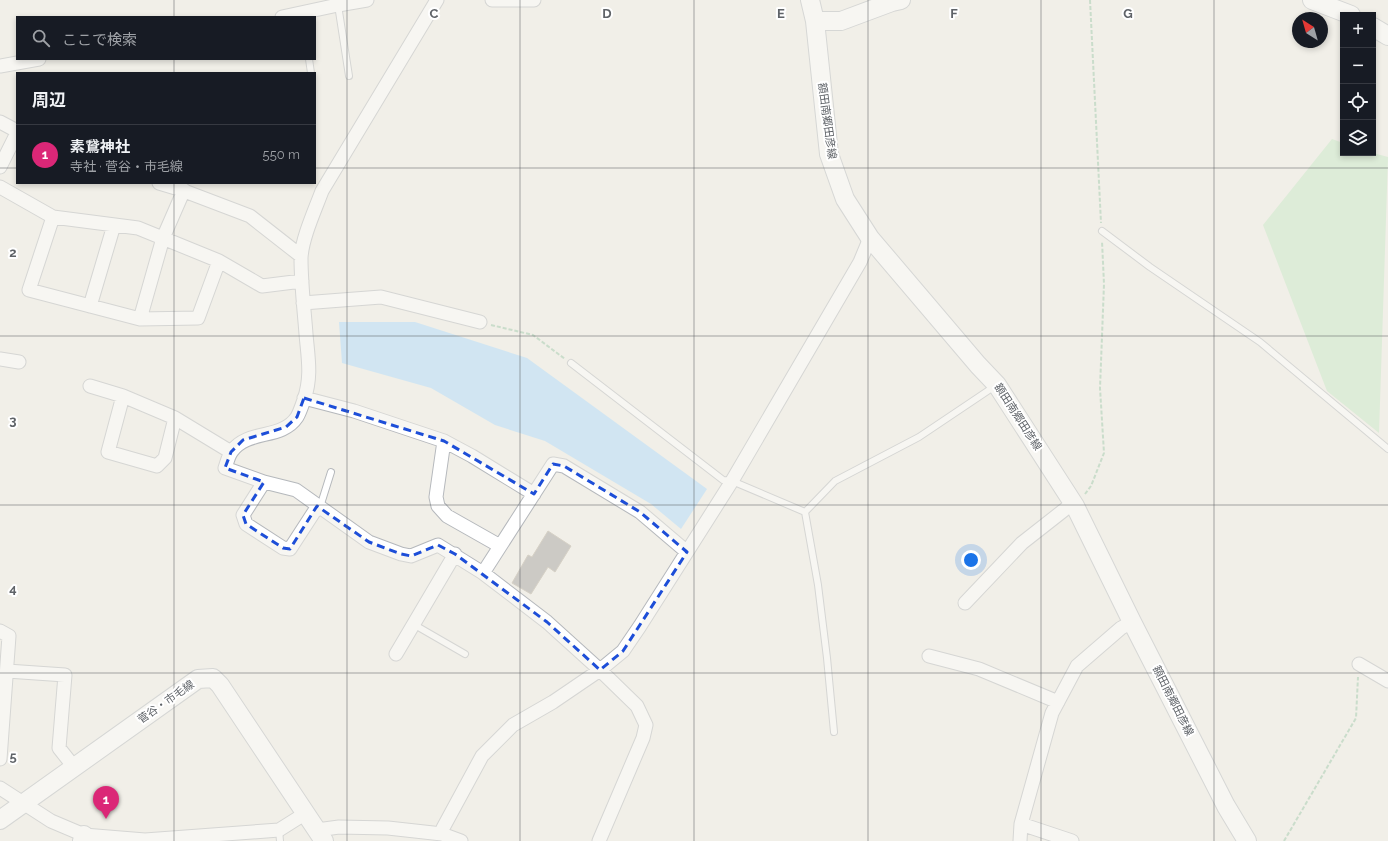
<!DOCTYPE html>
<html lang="ja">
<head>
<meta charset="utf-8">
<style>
  body { margin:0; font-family:Raleway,"Noto Sans JP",sans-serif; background:#242831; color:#f1f3f6 }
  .controls { position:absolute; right:12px; top:12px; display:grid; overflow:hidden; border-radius:0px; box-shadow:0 2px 6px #0003 }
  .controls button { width:36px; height:36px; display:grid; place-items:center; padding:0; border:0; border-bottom:1px solid #363941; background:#171b24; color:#f1f3f6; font:20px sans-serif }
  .compass { position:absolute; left:1292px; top:12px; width:36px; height:36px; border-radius:50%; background:#171b24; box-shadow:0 2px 6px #0003; rotate:323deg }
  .you { position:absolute; left:971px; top:560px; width:14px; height:14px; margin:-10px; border:3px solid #fff; border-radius:50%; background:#1a73e8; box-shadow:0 0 0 6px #1a73e833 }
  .badge { display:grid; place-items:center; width:26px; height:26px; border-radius:50%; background:#db2777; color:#fff; font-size:13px; font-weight:700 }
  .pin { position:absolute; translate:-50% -33px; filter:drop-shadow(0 1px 2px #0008) }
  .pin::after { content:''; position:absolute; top:21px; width:14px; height:12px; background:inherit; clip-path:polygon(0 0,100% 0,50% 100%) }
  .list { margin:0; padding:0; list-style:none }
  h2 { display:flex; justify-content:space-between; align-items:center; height:52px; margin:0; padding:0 16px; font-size:17px }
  h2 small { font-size:13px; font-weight:400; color:#9ea1a6 }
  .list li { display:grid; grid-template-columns:26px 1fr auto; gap:12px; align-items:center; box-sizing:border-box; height:60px; padding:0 16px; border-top:1px solid #363941 }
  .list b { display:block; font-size:15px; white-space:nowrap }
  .list p { margin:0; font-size:13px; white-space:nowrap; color:#9ea1a6 }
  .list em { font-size:13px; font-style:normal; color:#9ea1a6 }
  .icon { flex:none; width:22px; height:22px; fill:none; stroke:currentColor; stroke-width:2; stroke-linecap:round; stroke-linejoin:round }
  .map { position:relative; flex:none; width:1388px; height:841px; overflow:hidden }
  .search { position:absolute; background:#171b24; box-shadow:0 2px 6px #0003; left:16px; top:16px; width:300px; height:44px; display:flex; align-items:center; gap:10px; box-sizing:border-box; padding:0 14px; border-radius:0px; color:#9ea1a6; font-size:15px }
  .panel { position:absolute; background:#171b24; box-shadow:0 2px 6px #0003; left:16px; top:72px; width:300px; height:112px; border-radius:0px }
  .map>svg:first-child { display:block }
  .green { fill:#c5e8c5 }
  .water { fill:#aadaff }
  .building { fill:#cccac5; stroke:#d6d1c6 }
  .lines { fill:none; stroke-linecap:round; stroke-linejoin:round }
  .lane-casing { stroke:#b5b8bc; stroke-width:8 }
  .street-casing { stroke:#b5b8bc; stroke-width:15 }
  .secondary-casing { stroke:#b6babf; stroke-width:20 }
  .path { stroke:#9cc7a9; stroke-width:2; stroke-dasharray:4 2; stroke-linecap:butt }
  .lane { stroke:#fff; stroke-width:6 }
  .street { stroke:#fff; stroke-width:13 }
  .secondary { stroke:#fff; stroke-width:18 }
  .marked { fill:none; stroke:#1d4ed8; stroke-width:3; stroke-dasharray:8 5; stroke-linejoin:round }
  .grid { fill:none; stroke:#5f6368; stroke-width:1; stroke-opacity:0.55 }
  .labels { text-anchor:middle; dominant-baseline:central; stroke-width:4; stroke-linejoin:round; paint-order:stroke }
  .street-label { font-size:11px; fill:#5f6368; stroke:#fff }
  .grid-label { font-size:13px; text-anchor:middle; font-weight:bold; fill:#5f6368; stroke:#fff; stroke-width:4; stroke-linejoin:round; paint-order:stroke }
</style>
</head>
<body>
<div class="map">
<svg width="1388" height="841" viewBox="0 0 1388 841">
  <rect width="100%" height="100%" fill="#f1efe8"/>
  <path class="green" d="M1332 139 1343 143V153H1373L1388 157 1379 433 1327 391 1263 225Z"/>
  <path class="water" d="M339 322H415L527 358 707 489 681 529 651 504 545 441 495 425 431 388 342 363Z"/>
  <path class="building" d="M548 531 571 546 555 572 548 567 531 594 512 583 528 555 532 557Z"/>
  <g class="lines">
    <defs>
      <path id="lane" d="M338 5 349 76
        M309 59 311 73
        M1102 231 1150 267 1260 342 1388 449
        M571 363 723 480 732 481 805 512 818 585 827 658 834 732
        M320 507 331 472
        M805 512 835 481 919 437 995 386
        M413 624 465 654
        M279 830 280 841"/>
      <path id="street" d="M437 0 322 191C315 210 302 238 301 258 301 283 304 308 306 334 308 358 312 376 304 400 302 405 300 412 297 417 282 440 248 429 232 451 228 456 227 463 225 468L264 482 296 490 369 542 401 554 411 556 438 545 483 573 553 464 564 466 640 512 687 552
        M492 0H534
        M282 17 338 5 367 0
        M0 66 39 59
        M0 122 17 131
        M0 167 17 133
        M159 183 179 189 250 216 301 256
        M0 187 53 217 138 228 219 261 262 286 302 281
        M53 217 29 290 140 319 198 318 219 261
        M303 303 381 297 480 322
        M90 306 114 225
        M140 319 163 238 184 190
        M0 359 19 362
        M90 386 123 396 175 418 231 452
        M123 396 108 452 157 466 165 458 175 418
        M304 398 354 411 444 441 472 456 534 494
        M444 441 436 497 438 506 447 516 500 546
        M264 482 243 515 246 524 283 548 290 549 314 512 320 507
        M483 573 547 622 600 670 637 706 646 725 643 738 599 841
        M965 603 1022 543 1073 503
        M0 631 9 636 0 759
        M396 654 455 554
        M929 656 979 669 1058 702
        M1359 664 1388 681
        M7 671 65 675 59 748 74 767
        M0 788 51 821 84 835 145 840 279 830 306 813
        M1021 824 1072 841
        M317 830 339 827 388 828 442 834 461 841
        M442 834 443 828 482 756 513 725 553 702 600 670 623 651 640 626 732 481 860 262 870 238
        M1020 841 1021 824 1052 713 1077 666 1121 628 1132 622"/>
      <path id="secondary" d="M810 0 815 21 829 154 845 199 870 238 978 365 997 385 1075 506 1132 622 1226 806 1247 841
        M1312 0 1351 15
        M815 21H841L892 2 901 0
        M1373 27 1388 36
        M0 820 198 679 213 678 220 685 324 841
        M82 841 84 835"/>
    </defs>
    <use href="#lane" class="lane-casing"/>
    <use href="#street" class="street-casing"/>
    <use href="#secondary" class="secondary-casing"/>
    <path class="path" d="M1090 0 1101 223
      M491 325 533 335 565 359
      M1085 494 1091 486 1104 453 1100 388 1104 284 1102 241
      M1284 841 1356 718 1358 677"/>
    <use href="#lane" class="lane"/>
    <use href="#street" class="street"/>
    <use href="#secondary" class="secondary"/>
  </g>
  <path d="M0 0H1388V841H0ZM304 398 444 441 534 494 553 464 564 466 640 512 687 552 623 651 600 670 547 622 455 554 438 545 411 556 401 554 369 542 317 506 290 549 283 548 246 524 243 515 264 482 225 468 231 452 243 440 286 427 297 417Z" fill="#f1efe8" fill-opacity=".55" fill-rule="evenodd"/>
  <path class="marked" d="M304 398 444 441 534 494 553 464 564 466 640 512 687 552 623 651 600 670 547 622 455 554 438 545 411 556 401 554 369 542 317 506 290 549 283 548 246 524 243 515 264 482 225 468 231 452 243 440 286 427 297 417Z"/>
  <path class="grid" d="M174 0V17M347 0V841M520 0V841M694 0V841M868 0V841M1041 0V841M1214 0V841M174 59V73M0 168H17M315 168H1388M174 183V841M0 336H1388M0 505H1388M0 673H1388"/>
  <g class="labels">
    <g class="street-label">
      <text transform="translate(827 121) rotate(82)">額田南郷田彦線</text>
      <text transform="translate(1018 417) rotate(57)">額田南郷田彦線</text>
      <text transform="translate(1173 701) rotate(63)">額田南郷田彦線</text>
      <text transform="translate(166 702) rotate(-35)">菅谷・市毛線</text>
    </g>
  </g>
  <g class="grid-label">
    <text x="434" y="18">C</text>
    <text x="607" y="18">D</text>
    <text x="781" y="18">E</text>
    <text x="954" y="18">F</text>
    <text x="1128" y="18">G</text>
    <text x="13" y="257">2</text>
    <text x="13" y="425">3</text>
    <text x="13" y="593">4</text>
    <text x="13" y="761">5</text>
  </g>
</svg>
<div class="controls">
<button>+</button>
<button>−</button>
<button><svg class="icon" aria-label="locate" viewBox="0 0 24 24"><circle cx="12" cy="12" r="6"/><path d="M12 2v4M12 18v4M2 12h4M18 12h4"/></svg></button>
<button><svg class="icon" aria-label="layers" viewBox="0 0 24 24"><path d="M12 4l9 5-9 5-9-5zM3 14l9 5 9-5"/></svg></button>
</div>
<svg class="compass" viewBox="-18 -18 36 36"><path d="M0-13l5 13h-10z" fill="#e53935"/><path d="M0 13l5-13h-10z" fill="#9ea1a6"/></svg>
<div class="you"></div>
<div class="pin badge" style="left:106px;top:819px">1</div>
<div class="search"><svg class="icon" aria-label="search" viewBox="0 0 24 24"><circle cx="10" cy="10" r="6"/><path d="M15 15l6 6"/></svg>ここで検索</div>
<section class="panel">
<h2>周辺<small></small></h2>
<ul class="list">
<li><span class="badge">1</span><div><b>素鵞神社</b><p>寺社 · 菅谷・市毛線</p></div><em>550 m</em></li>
</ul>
</section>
</div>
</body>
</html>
